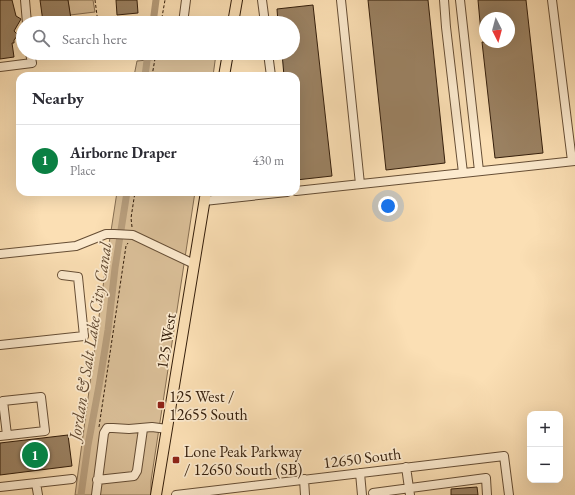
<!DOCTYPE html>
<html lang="en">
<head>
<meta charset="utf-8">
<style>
  body { margin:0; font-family:"EB Garamond",serif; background:#f2f2f3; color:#2b2b33 }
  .controls { position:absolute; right:12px; bottom:12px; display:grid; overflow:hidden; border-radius:8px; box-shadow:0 4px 16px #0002 }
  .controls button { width:36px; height:36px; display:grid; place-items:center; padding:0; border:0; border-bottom:1px solid #e1e1e2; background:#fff; color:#2b2b33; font:20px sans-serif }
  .compass { position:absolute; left:479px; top:12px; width:36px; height:36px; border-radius:50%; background:#fff; box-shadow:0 4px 16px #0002; rotate:174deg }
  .you { position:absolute; left:388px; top:206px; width:14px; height:14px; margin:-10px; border:3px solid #fff; border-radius:50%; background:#1a73e8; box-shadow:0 0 0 6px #1a73e833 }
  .badge { display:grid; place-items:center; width:26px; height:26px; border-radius:50%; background:#0b8043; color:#fff; font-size:13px; font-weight:700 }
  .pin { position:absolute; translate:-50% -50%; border:2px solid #fff; box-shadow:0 1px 4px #0006 }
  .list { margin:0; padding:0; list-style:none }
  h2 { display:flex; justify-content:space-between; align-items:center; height:52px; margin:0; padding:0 16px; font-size:17px }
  h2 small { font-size:13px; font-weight:400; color:#7c7c81 }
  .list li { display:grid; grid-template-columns:26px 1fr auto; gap:12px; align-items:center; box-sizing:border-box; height:72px; padding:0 16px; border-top:1px solid #e1e1e2 }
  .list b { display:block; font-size:15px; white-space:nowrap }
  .list p { margin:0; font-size:13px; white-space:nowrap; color:#7c7c81 }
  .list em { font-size:13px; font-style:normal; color:#7c7c81 }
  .icon { flex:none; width:22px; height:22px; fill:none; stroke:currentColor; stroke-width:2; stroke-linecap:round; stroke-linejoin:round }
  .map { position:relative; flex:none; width:575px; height:495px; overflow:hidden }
  .search { position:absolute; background:#fff; box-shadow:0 4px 16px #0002; left:16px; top:16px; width:284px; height:44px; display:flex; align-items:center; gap:10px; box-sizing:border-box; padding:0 14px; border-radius:22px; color:#7c7c81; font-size:15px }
  .panel { position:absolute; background:#fff; box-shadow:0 4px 16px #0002; left:16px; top:72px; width:284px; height:124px; border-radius:12px }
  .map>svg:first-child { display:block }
  .green { fill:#d9be97; stroke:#866e51 }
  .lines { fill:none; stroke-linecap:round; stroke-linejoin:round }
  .canal { stroke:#b79d7b; stroke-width:7 }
  .building { fill:#9b8263; stroke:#341e0b }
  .minor-casing { stroke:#664e35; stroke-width:10 }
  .major-casing { stroke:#341e0b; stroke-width:12 }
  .path { stroke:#341e0b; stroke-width:1; stroke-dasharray:3 2; stroke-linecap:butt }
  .minor { stroke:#fceace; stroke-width:8 }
  .major { stroke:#fbdfb4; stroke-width:10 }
  .poi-dot { fill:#8f2418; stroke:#fceace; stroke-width:1.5 }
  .labels { text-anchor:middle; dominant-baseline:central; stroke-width:3.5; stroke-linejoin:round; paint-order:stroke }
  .street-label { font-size:16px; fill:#341e0b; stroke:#fceace }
  .poi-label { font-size:16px; fill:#341e0b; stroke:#fceace; text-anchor:start }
  .water-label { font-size:17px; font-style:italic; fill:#624a32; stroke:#fceace }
</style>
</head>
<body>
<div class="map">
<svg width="575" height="495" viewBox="0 0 575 495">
  <rect width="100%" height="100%" fill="#fbdfb4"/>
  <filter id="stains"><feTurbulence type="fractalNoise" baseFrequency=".005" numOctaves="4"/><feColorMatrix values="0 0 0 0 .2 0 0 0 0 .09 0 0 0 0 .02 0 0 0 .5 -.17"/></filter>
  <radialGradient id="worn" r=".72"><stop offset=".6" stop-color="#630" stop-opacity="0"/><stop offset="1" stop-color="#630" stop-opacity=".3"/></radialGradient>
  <path class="green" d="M68 0H93L95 12 70 15Z
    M216 54 213 76H134L137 61Z
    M117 192H195L151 481V495H75L107 257Z"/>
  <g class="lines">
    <path class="canal" d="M153 23 156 0
      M145 76 148 53
      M81 495 88 445 99 386 108 330 115 268 127 192"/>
  </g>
  <path class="building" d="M0 0H12L16 16 21 19 14 31 18 35 14 40V43H12L14 57 0 59Z
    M40 0H68L71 19 43 22Z
    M116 0H137L138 13 117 15Z
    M368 0H428L445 163 386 170Z
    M478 0H526L543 153 495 158 482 42H509V18H485V33H481Z
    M313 5 332 176 296 180V76H284L282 53H293V23H278L277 9Z
    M68 435 72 466 0 475V443Z
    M477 487 478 495H451V489Z"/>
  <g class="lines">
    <defs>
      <path id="minor" d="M25 0 27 23
        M262 0 265 23
        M341 0 360 184
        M444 0 446 27 463 173
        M460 0 479 171
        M552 0 572 161
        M183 23 186 0
        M268 53 271 76
        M0 67 32 63 30 53
        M296 191 575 161
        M204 201 287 192
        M0 254 76 246 106 234H114L133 235 194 264
        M0 345 84 336 78 277 62 275
        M0 436 45 431 41 397 3 401 7 435
        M406 467 410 495
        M360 473 362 495
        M304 479 305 495
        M97 480 134 476 137 471 143 429
        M36 483 38 495
        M0 487 72 479
        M96 495 104 433 107 428H113L129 429 152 427 167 429
        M176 495 504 456 509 495
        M374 495 373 493 486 478 487 495"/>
      <path id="major" d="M233 23 237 0
        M224 76 228 53
        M156 495 206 192"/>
    </defs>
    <use href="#minor" class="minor-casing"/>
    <use href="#major" class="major-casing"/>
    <path class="path" d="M95 0 98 23
      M161 23 165 0
      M152 76 156 53
      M132 227 131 218 135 192
      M99 427 126 246 128 243"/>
    <use href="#minor" class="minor"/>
    <use href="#major" class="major"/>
  </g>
  <g class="poi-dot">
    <rect x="157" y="401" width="8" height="8" rx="2"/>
    <rect x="172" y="456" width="8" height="8" rx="2"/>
  </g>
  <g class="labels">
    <g class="street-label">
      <text transform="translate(166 341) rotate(-81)">125 West</text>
      <text transform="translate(362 458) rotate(-7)">12650 South</text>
    </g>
    <g class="poi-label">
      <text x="169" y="396">125 West /<tspan x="169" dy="18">12655 South</tspan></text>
      <text x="184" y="451">Lone Peak Parkway<tspan x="184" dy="18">/ 12650 South (SB)</tspan></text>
    </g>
    <g class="water-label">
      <text transform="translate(90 341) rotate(-81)">Jordan &amp; Salt Lake City Canal</text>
    </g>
  </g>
  <rect width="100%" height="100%" filter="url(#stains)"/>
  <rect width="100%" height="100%" fill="url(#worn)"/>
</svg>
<div class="controls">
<button>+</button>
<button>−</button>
</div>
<svg class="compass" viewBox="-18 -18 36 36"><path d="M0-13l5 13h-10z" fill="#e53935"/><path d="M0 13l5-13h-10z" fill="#7c7c81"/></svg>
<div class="you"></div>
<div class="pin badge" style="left:35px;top:455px">1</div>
<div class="search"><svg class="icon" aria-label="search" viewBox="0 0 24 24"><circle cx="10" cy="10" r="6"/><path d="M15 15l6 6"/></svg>Search here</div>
<section class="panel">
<h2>Nearby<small></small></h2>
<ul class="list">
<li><span class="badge">1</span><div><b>Airborne Draper</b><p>Place</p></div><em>430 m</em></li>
</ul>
</section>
</div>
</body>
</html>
